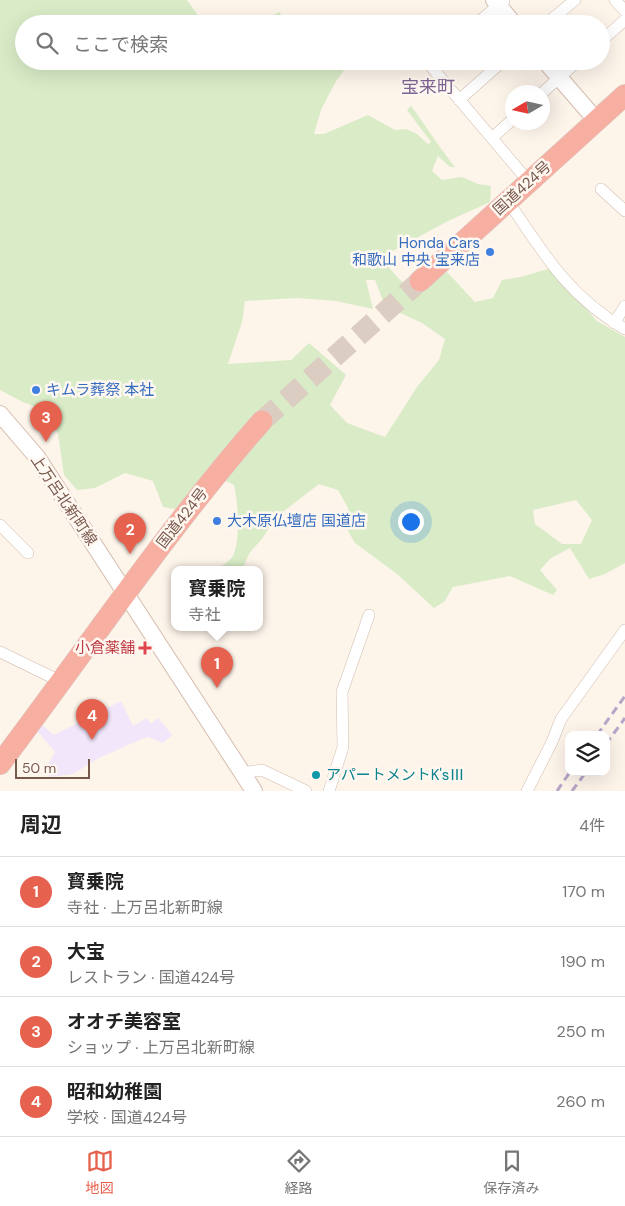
<!DOCTYPE html>
<html lang="ja">
<head>
<meta charset="utf-8">
<style>
  body { margin:0; font-family:"DM Sans","Noto Sans JP",sans-serif; background:#f2f2f2; color:#222 }
  .controls { position:absolute; right:15px; bottom:15px; display:grid; overflow:hidden; border-radius:10px; box-shadow:0 5px 20px #0002 }
  .controls button { width:45px; height:45px; display:grid; place-items:center; padding:0; border:0; border-bottom:1px solid #e0e0e0; background:#fff; color:#222; font:25px sans-serif }
  .compass { position:absolute; left:505px; top:85px; width:45px; height:45px; border-radius:50%; background:#fff; box-shadow:0 5px 20px #0002; rotate:261deg }
  .scale { position:absolute; left:15px; bottom:12px; width:75px; box-sizing:border-box; padding-left:5px; border:2px solid #79584c; border-top:0; font-size:14px; line-height:18px; white-space:nowrap; color:#79584c; -webkit-text-stroke:4px #fff8f1; paint-order:stroke }
  .you { position:absolute; left:410px; top:521px; width:18px; height:18px; margin:-12px; border:4px solid #fff; border-radius:50%; background:#1a73e8; box-shadow:0 0 0 8px #1a73e833 }
  .badge { display:grid; place-items:center; width:32px; height:32px; border-radius:50%; background:#e7624e; color:#fff; font-size:16px; font-weight:700 }
  .pin { position:absolute; translate:-50% -41px; filter:drop-shadow(0 1px 2px #0008) }
  .pin::after { content:''; position:absolute; top:26px; width:18px; height:15px; background:inherit; clip-path:polygon(0 0,100% 0,50% 100%) }
  .popup { position:absolute; left:171px; top:566px; width:92px; height:65px; box-sizing:border-box; display:grid; place-content:center; border-radius:10px; background:#fff; filter:drop-shadow(0 1px 4px #0005); font-size:16px; white-space:nowrap; color:#767676 }
  .popup b { font-size:19px; color:#222 }
  .popup::after { content:''; position:absolute; left:50%; top:100%; margin-left:-10px; border:10px solid transparent; border-top-color:#fff }
  .list { margin:0; padding:0; list-style:none }
  h2 { display:flex; justify-content:space-between; align-items:center; height:65px; margin:0; padding:0 20px; font-size:21px }
  h2 small { font-size:16px; font-weight:400; color:#767676 }
  .list li { display:grid; grid-template-columns:32px 1fr auto; gap:15px; align-items:center; box-sizing:border-box; height:70px; padding:0 20px; border-top:1px solid #e0e0e0 }
  .list b { display:block; font-size:19px; white-space:nowrap }
  .list p { margin:0; font-size:16px; white-space:nowrap; color:#767676 }
  .list em { font-size:16px; font-style:normal; color:#767676 }
  .icon { flex:none; width:28px; height:28px; fill:none; stroke:currentColor; stroke-width:2; stroke-linecap:round; stroke-linejoin:round }
  .map { position:relative; flex:none; width:625px; height:791px; overflow:hidden }
  .search { position:absolute; background:#fff; box-shadow:0 5px 20px #0002; left:15px; right:15px; top:15px; height:55px; display:flex; align-items:center; gap:12px; box-sizing:border-box; padding:0 18px; border-radius:28px; color:#767676; font-size:19px }
  .sheet { height:345px; background:#fff }
  nav { display:flex; justify-content:space-around; align-items:center; box-sizing:border-box; height:70px; border-top:1px solid #e0e0e0; background:#fff; font-size:14px; color:#767676 }
  nav a { display:grid; justify-items:center; gap:2px }
  nav .on { color:#e7624e }
  .map>svg:first-child { display:block }
  .education { fill:#f1e6fa }
  .green { fill:#d9ecc7; fill-rule:evenodd }
  .lines { fill:none; stroke-linecap:round; stroke-linejoin:round }
  .highway-tunnel { stroke:#dccdc2; stroke-width:21; stroke-dasharray:21 11; stroke-linecap:butt }
  .street-casing { stroke:#d2bdb1; stroke-width:12 }
  .secondary-casing { stroke:#d6bcae; stroke-width:18 }
  .highway-casing { stroke:#d9d0cd; stroke-width:22 }
  .street { stroke:#fff; stroke-width:11 }
  .secondary { stroke:#fff; stroke-width:16 }
  .highway { stroke:#f7afa1; stroke-width:21 }
  .rail { stroke:#b6a6c8; stroke-width:3; stroke-dasharray:8 5; stroke-linecap:butt }
  .shop-dot { fill:#3f7fe0; stroke:#fff8f1; stroke-width:2 }
  .health-dot { fill:#e0444e; stroke:#fff8f1; stroke-width:2 }
  .culture-dot { fill:#0f9aa8; stroke:#fff8f1; stroke-width:2 }
  .labels { text-anchor:middle; dominant-baseline:central; stroke-width:5; stroke-linejoin:round; paint-order:stroke }
  .street-label { font-size:15px; fill:#79584c; stroke:#fff8f1 }
  .shop-label { font-size:15px; fill:#366cbe; stroke:#fff8f1; text-anchor:start }
  .health-label { font-size:15px; fill:#be3a42; stroke:#fff8f1; text-anchor:end }
  .culture-label { font-size:15px; fill:#0d838f; stroke:#fff8f1; text-anchor:start }
  .quarter-label { font-size:18px; fill:#7f6494; stroke:#fff8f1 }
</style>
</head>
<body>
<div class="map">
<svg width="625" height="791" viewBox="0 0 625 791">
  <rect width="100%" height="100%" fill="#fdf4ea"/>
  <path class="education" d="M121 701 133 726 147 718 151 724 158 718 172 735 163 743 148 737 144 738 99 758 73 774 51 777 44 771 55 752 40 734 30 727 36 720 54 735Z"/>
  <path class="green" d="M0 0H187L204 24H24V61H351L336 81 321 110 314 134H324L368 115 395 130 406 129 417 134 428 144 431 142 407 110 411 106C426 126 439 147 455 167H450L438 156 432 171 442 180 462 177 478 184 491 186 490 202 446 222 380 258 414 295 447 272 475 302 493 298 502 280 521 277 551 268 597 321 625 337V563L605 574 589 579 570 548 551 558 540 570 557 590 553 595 510 576 453 587 444 602 434 608 397 574 355 543 348 531V508L338 490 319 484 275 518 262 539 250 552 242 569H218C222 565 230 561 233 556 241 539 238 502 234 485L215 475 192 496 175 509 163 507 153 481 125 473 95 488 77 490 64 475 58 434 47 411 23 402 0 390ZM366 280H375L385 306 422 323 445 339 439 360 417 387 385 437 347 423 330 405 346 375 309 343 291 360 228 364 242 322 245 301 297 298 336 301 373 309ZM576 500 592 520 581 544H562L535 524 533 510Z
    M279 12 288 24H259Z"/>
  <g class="lines">
    <path class="highway-tunnel" d="M262 421 420 281"/>
    <defs>
      <path id="street" d="M615 0 625 11
        M476 24 504 1
        M546 24 575 0
        M601 41 625 20
        M432 61 429 64 529 182
        M542 93 578 61
        M459 100 503 61
        M492 138 512 120
        M601 189 625 211
        M508 201C544 254 568 296 625 329
        M614 323 625 306
        M0 525 28 553
        M0 652 62 682
        M242 773 262 770 306 791
        M329 791 343 747 342 692 369 615
        M527 791 552 742 561 719 625 630"/>
      <path id="secondary" d="M494 0 514 24
        M545 61 596 120
        M0 414 37 457 254 791"/>
      <path id="highway" d="M420 281 625 95
        M0 764C87 649 167 529 262 421"/>
    </defs>
    <use href="#street" class="street-casing"/>
    <use href="#secondary" class="secondary-casing"/>
    <use href="#highway" class="highway-casing"/>
    <use href="#street" class="street"/>
    <use href="#secondary" class="secondary"/>
    <use href="#highway" class="highway"/>
    <path class="rail" d="M597 735 625 696
      M606 744 625 718
      M557 791 570 772
      M572 791 586 772"/>
  </g>
  <g class="shop-dot">
    <circle cx="490" cy="252" r="5"/>
    <circle cx="36" cy="390" r="5"/>
    <circle cx="217" cy="521" r="5"/>
  </g>
  <path class="health-dot" d="M142.5 640.5h5v5h5v5h-5v5h-5v-5h-5v-5h5z"/>
  <circle class="culture-dot" cx="316" cy="775" r="5"/>
  <g class="labels">
    <g class="street-label">
      <text transform="translate(522 188) rotate(-42)">国道424号</text>
      <text transform="translate(64 500) rotate(56)">上万呂北新町線</text>
      <text transform="translate(182 518) rotate(-52)">国道424号</text>
    </g>
    <g class="shop-label">
      <text x="480" y="243" text-anchor="end">Honda Cars<tspan x="480" dy="17">和歌山 中央 宝来店</tspan></text>
      <text x="46" y="390">キムラ葬祭 本社</text>
      <text x="227" y="521">大木原仏壇店 国道店</text>
    </g>
    <g class="health-label">
      <text x="135" y="648">小倉薬舗</text>
    </g>
    <g class="culture-label">
      <text x="326" y="775">アパートメントK'sⅢ</text>
    </g>
    <g class="quarter-label">
      <text x="428" y="87">宝来町</text>
    </g>
  </g>
</svg>
<div class="controls">
<button><svg class="icon" aria-label="layers" viewBox="0 0 24 24"><path d="M12 4l9 5-9 5-9-5zM3 14l9 5 9-5"/></svg></button>
</div>
<svg class="compass" viewBox="-18 -18 36 36"><path d="M0-13l5 13h-10z" fill="#e53935"/><path d="M0 13l5-13h-10z" fill="#767676"/></svg>
<div class="scale">50 m</div>
<div class="you"></div>
<div class="pin badge" style="left:217px;top:688px">1</div>
<div class="popup"><b>寳乗院</b>寺社</div>
<div class="pin badge" style="left:130px;top:554px">2</div>
<div class="pin badge" style="left:46px;top:442px">3</div>
<div class="pin badge" style="left:92px;top:740px">4</div>
<div class="search"><svg class="icon" aria-label="search" viewBox="0 0 24 24"><circle cx="10" cy="10" r="6"/><path d="M15 15l6 6"/></svg>ここで検索</div>
</div>
<section class="sheet">
<h2>周辺<small>4件</small></h2>
<ul class="list">
<li><span class="badge">1</span><div><b>寳乗院</b><p>寺社 · 上万呂北新町線</p></div><em>170 m</em></li>
<li><span class="badge">2</span><div><b>大宝</b><p>レストラン · 国道424号</p></div><em>190 m</em></li>
<li><span class="badge">3</span><div><b>オオチ美容室</b><p>ショップ · 上万呂北新町線</p></div><em>250 m</em></li>
<li><span class="badge">4</span><div><b>昭和幼稚園</b><p>学校 · 国道424号</p></div><em>260 m</em></li>
</ul>
</section>
<nav>
<a class="on"><svg class="icon" aria-label="map" viewBox="0 0 24 24"><path d="M3 6l6-2 6 2 6-2v14l-6 2-6-2-6 2zM9 4v14M15 6v14"/></svg>地図</a>
<a><svg class="icon" aria-label="directions" viewBox="0 0 24 24"><path d="M12 3l9 9-9 9-9-9zM9 14v-3h6M13 9l2 2-2 2"/></svg>経路</a>
<a><svg class="icon" aria-label="saved" viewBox="0 0 24 24"><path d="M7 4h10v16l-5-4-5 4z"/></svg>保存済み</a>
</nav>
</body>
</html>
